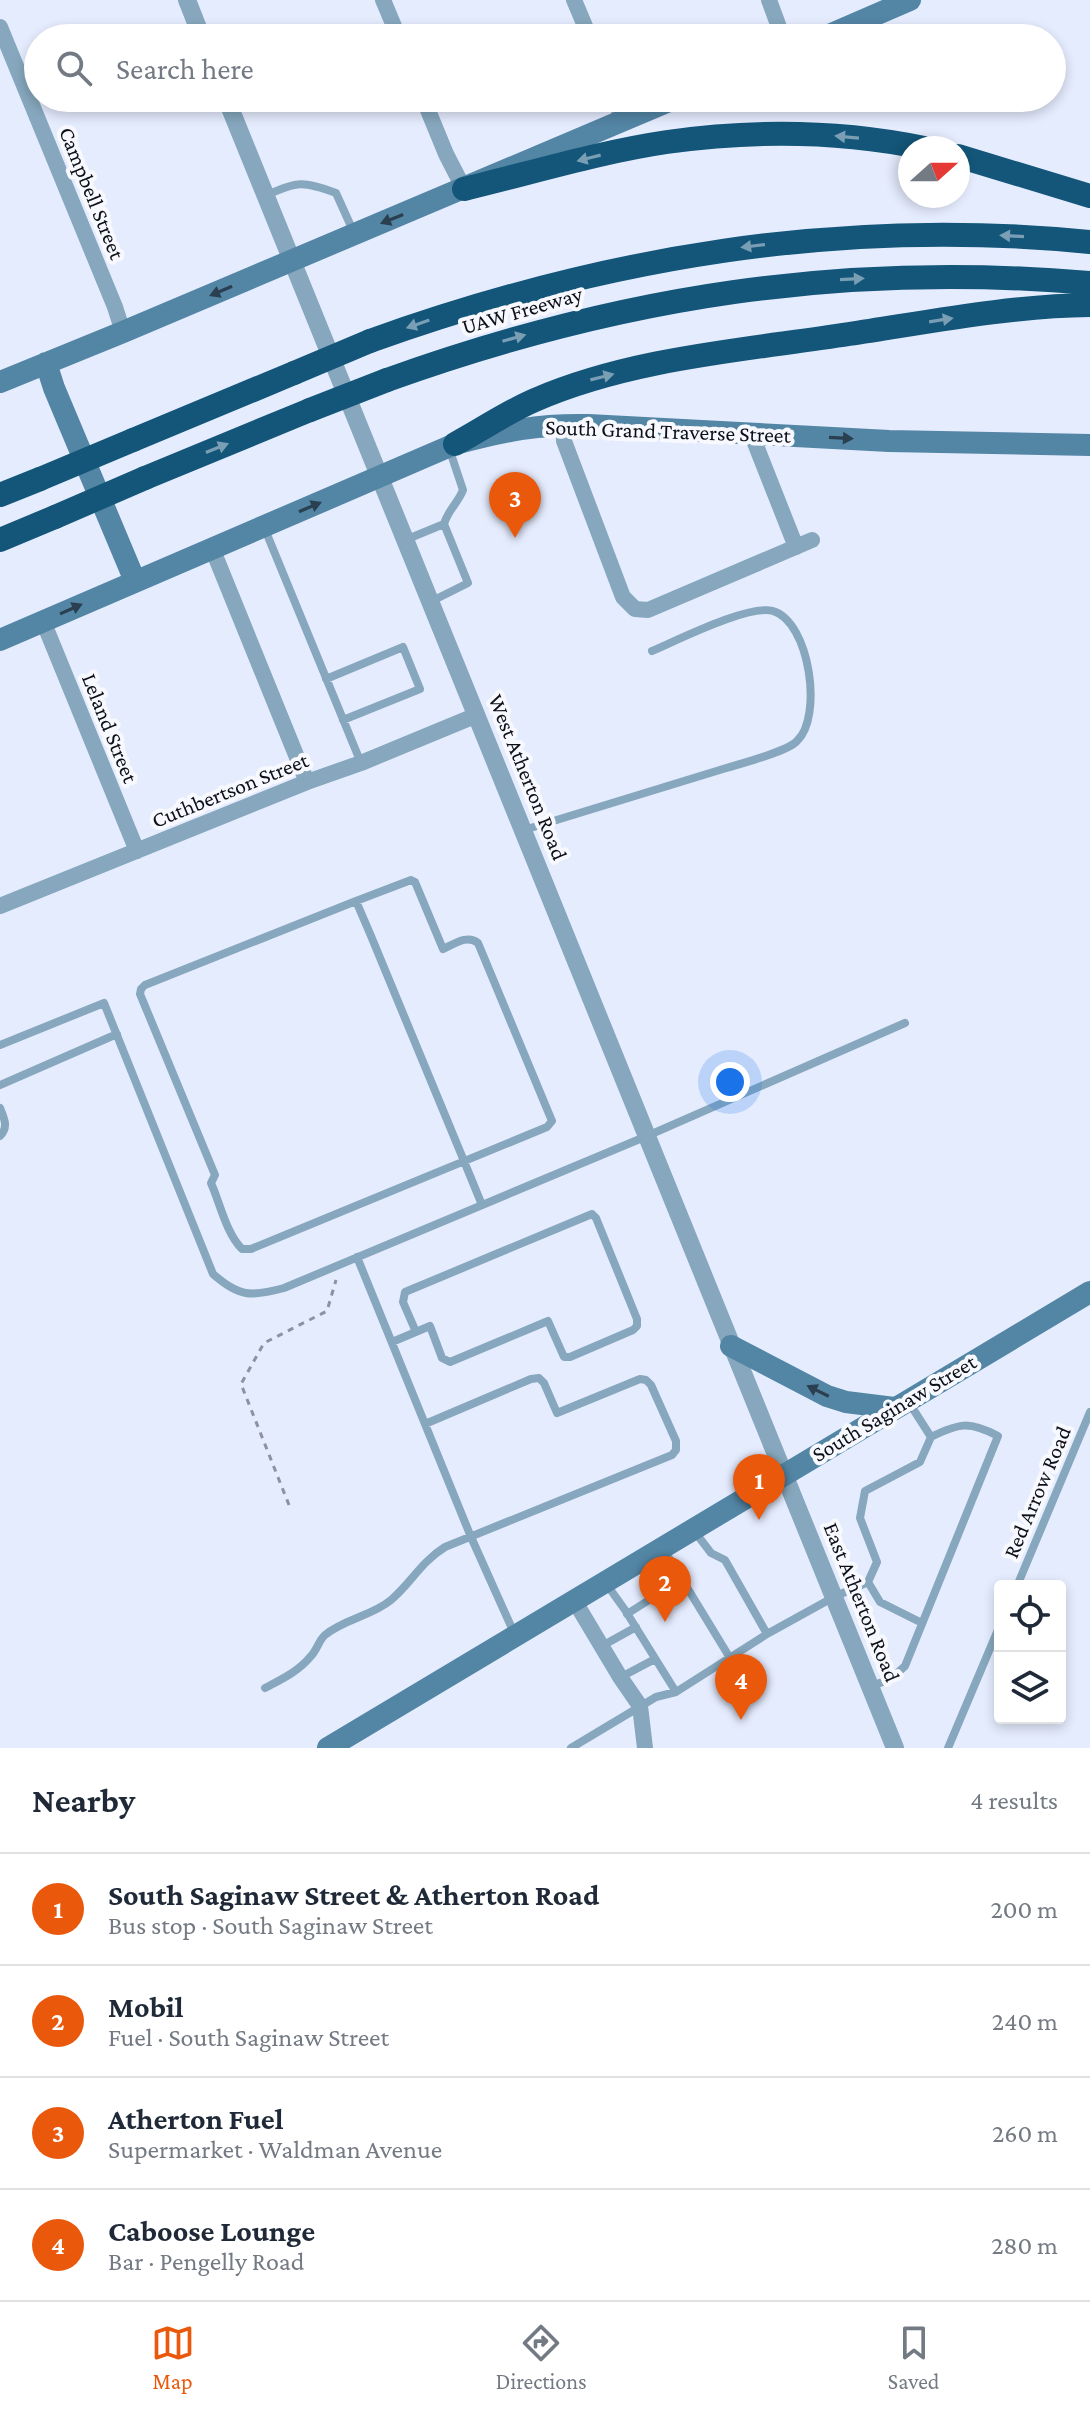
<!DOCTYPE html>
<html lang="en">
<head>
<meta charset="utf-8">
<style>
  body { margin:0; font-family:"Crimson Pro",serif; background:#f2f2f3; color:#1f2937 }
  .controls { position:absolute; right:24px; bottom:24px; display:grid; overflow:hidden; border-radius:8px; box-shadow:0 4px 12px #0003 }
  .controls button { width:72px; height:72px; display:grid; place-items:center; padding:0; border:0; border-bottom:2px solid #e0e1e3; background:#fff; color:#1f2937; font:40px sans-serif }
  .compass { position:absolute; left:898px; top:136px; width:72px; height:72px; border-radius:50%; background:#fff; box-shadow:0 4px 12px #0003; rotate:69deg }
  .you { position:absolute; left:730px; top:1082px; width:28px; height:28px; margin:-20px; border:6px solid #fff; border-radius:50%; background:#1a73e8; box-shadow:0 0 0 12px #1a73e833 }
  .badge { display:grid; place-items:center; width:52px; height:52px; border-radius:50%; background:#ea580c; color:#fff; font-size:26px; font-weight:700 }
  .pin { position:absolute; translate:-50% -66px; filter:drop-shadow(0 2px 4px #0008) }
  .pin::after { content:''; position:absolute; top:42px; width:28px; height:24px; background:inherit; clip-path:polygon(0 0,100% 0,50% 100%) }
  .list { margin:0; padding:0; list-style:none }
  h2 { display:flex; justify-content:space-between; align-items:center; height:104px; margin:0; padding:0 32px; font-size:34px }
  h2 small { font-size:26px; font-weight:400; color:#747a83 }
  .list li { display:grid; grid-template-columns:52px 1fr auto; gap:24px; align-items:center; box-sizing:border-box; height:112px; padding:0 32px; border-top:2px solid #e0e1e3 }
  .list b { display:block; font-size:30px; white-space:nowrap }
  .list p { margin:0; font-size:26px; white-space:nowrap; color:#747a83 }
  .list em { font-size:26px; font-style:normal; color:#747a83 }
  .icon { flex:none; width:44px; height:44px; fill:none; stroke:currentColor; stroke-width:2; stroke-linecap:round; stroke-linejoin:round }
  .map { position:relative; flex:none; width:1090px; height:1748px; overflow:hidden }
  .search { position:absolute; background:#fff; box-shadow:0 4px 12px #0003; left:24px; right:24px; top:24px; height:88px; display:flex; align-items:center; gap:20px; box-sizing:border-box; padding:0 28px; border-radius:44px; color:#747a83; font-size:30px }
  .sheet { height:552px; background:#fff }
  nav { display:flex; justify-content:space-around; align-items:center; box-sizing:border-box; height:112px; border-top:2px solid #e0e1e3; background:#fff; font-size:22px; color:#747a83 }
  nav a { display:grid; justify-items:center; gap:4px }
  nav .on { color:#ea580c }
  .map>svg:first-child { display:block }
  .lines { fill:none; stroke-linecap:round; stroke-linejoin:round }
  .path { stroke:#8d92a0; stroke-width:3; stroke-dasharray:6 6; stroke-linecap:butt }
  .service { stroke:#86a7bd; stroke-width:8 }
  .minor { stroke:#86a7bd; stroke-width:16 }
  .tertiary { stroke:#86a7bd; stroke-width:18 }
  .secondary { stroke:#5385a5; stroke-width:22 }
  .motorway { stroke:#135679; stroke-width:24 }
  .motorway-bridge { stroke:#135679; stroke-width:24 }
  .oneway { fill:#7a9fb5 }
  .oneway2 { fill:#2a3f50 }
  .labels { text-anchor:middle; dominant-baseline:central; stroke-width:8; stroke-linejoin:round; paint-order:stroke }
  .street-label { font-size:22px; fill:#0e1018; stroke:#f7f9fe }
</style>
</head>
<body>
<div class="map">
<svg width="1090" height="1748" viewBox="0 0 1090 1748">
  <rect width="100%" height="100%" fill="#e5ecfe"/>
  <g class="lines">
    <path class="path" d="M289 1505 241 1384 264 1343 327 1311 336 1280"/>
    <path class="service" d="M267 195C297 181 304 181 336 193L354 233
      M264 527 361 763
      M405 540 444 524C448 510 458 503 463 490L449 448
      M430 602 468 583 444 524
      M326 679 403 647 420 689 343 720
      M524 830C590 810 657 789 723 769 739 764 787 752 797 741 823 717 810 622 773 611 749 604 678 640 652 651
      M356 901 411 880 415 882 443 949C454 944 468 934 478 943L552 1121 547 1127 251 1249H242C226 1233 220 1203 211 1183L215 1175 140 994 141 989 145 985 356 901 371 936 464 1161 482 1205
      M0 1045 104 1003 213 1274C239 1297 251 1297 284 1288L647 1136 905 1023
      M0 1085 117 1034
      M0 1108C4 1118 9 1127 0 1136
      M357 1257 471 1537 514 1633
      M392 1342 430 1326 442 1358 450 1362 548 1321 564 1357H570L633 1330 637 1326V1319L596 1218 592 1214 405 1292 403 1302 416 1332
      M695 1532 711 1553 725 1560 767 1634
      M663 1548 730 1658
      M605 1582 625 1610 676 1692
      M868 1582 880 1602 922 1623
      M1017 1586 1090 1412
      M627 1614 682 1579
      M602 1646 636 1627
      M621 1677 655 1659
      M870 1687 892 1678 905 1666 998 1436C969 1421 959 1423 931 1437L908 1401
      M265 1688C282 1679 299 1671 311 1656 317 1650 319 1640 325 1635 344 1619 372 1616 391 1600 411 1583 421 1562 445 1547L672 1455 676 1450V1441L651 1385 646 1380 640 1379 557 1413 544 1383 539 1378 531 1379 425 1424
      M571 1748 656 1697 676 1692 767 1634 834 1597 868 1582 877 1562 860 1518 865 1491 920 1462 931 1437
      M948 1748 1000 1625"/>
    <path class="minor" d="M383 0 399 38
      M574 0 590 38
      M769 0 783 38
      M0 27 115 307 123 332
      M423 98 446 154 464 189
      M614 98 623 120
      M564 425V441L623 597 635 609 648 610 812 540
      M751 433 796 547
      M212 548 307 782
      M43 621 137 851
      M0 906 307 782 361 763 477 715
      M574 1600 620 1677 640 1706 645 1748"/>
    <path class="tertiary" d="M187 0 202 38
      M226 98 895 1748"/>
    <path class="secondary" d="M822 38 910 0
      M46 363 54 388 135 581
      M0 382 123 332 676 98
      M0 640 455 444C503 431 538 424 588 425L889 441 1090 445
      M731 1346 827 1396 846 1402 894 1408
      M328 1748 1090 1292"/>
    <path class="motorway" d="M958 156 1090 196
      M464 189C531 173 599 152 667 142 752 130 841 131 924 148
      M370 341C604 257 842 217 1090 242
      M387 380C621 296 842 262 1090 283
      M133 440 294 373
      M455 444C481 430 507 412 535 400 631 358 746 350 849 334 929 322 1009 306 1090 305
      M145 478 310 410
      M0 495 40 479
      M0 540 55 517"/>
    <path class="motorway-bridge" d="M294 373 370 341
      M310 410 387 380
      M40 479 133 440
      M55 517 145 478"/>
  </g>
  <defs><path id="oneway-solid" d="M-6-.8H1V-3.2L6.5 0L1 3.2V.8H-6Z" transform="scale(2)"/></defs>
  <g class="oneway">
    <use href="#oneway-solid" transform="translate(847 137) rotate(-175)"/>
    <use href="#oneway-solid" transform="translate(589 158) rotate(166)"/>
    <use href="#oneway-solid" transform="translate(1012 236) rotate(-177)"/>
    <use href="#oneway-solid" transform="translate(753 246) rotate(173)"/>
    <use href="#oneway-solid" transform="translate(852 279) rotate(-3)"/>
    <use href="#oneway-solid" transform="translate(941 320) rotate(-9)"/>
    <use href="#oneway-solid" transform="translate(418 324) rotate(161)"/>
    <use href="#oneway-solid" transform="translate(514 338) rotate(-16)"/>
    <use href="#oneway-solid" transform="translate(602 377) rotate(-14)"/>
    <use href="#oneway-solid" transform="translate(217 448) rotate(-22)"/>
  </g>
  <g class="oneway2">
    <use href="#oneway-solid" transform="translate(392 219) rotate(158)"/>
    <use href="#oneway-solid" transform="translate(221 291) rotate(157)"/>
    <use href="#oneway-solid" transform="translate(841 438) rotate(3)"/>
    <use href="#oneway-solid" transform="translate(310 507) rotate(-23)"/>
    <use href="#oneway-solid" transform="translate(71 609) rotate(-24)"/>
    <use href="#oneway-solid" transform="translate(818 1391) rotate(-154)"/>
  </g>
  <g class="labels">
    <g class="street-label">
      <text transform="translate(92 193) rotate(68)">Campbell Street</text>
      <text transform="translate(522 310) rotate(-16)">UAW Freeway</text>
      <text transform="translate(668 431) rotate(2)">South Grand Traverse Street</text>
      <text transform="translate(110 728) rotate(68)">Leland Street</text>
      <text transform="translate(528 777) rotate(68)">West Atherton Road</text>
      <text transform="translate(230 790) rotate(-22)">Cuthbertson Street</text>
      <text transform="translate(894 1408) rotate(-31)">South Saginaw Street</text>
      <text transform="translate(1037 1492) rotate(-67)">Red Arrow Road</text>
      <text transform="translate(862 1602) rotate(68)">East Atherton Road</text>
    </g>
  </g>
</svg>
<div class="controls">
<button><svg class="icon" aria-label="locate" viewBox="0 0 24 24"><circle cx="12" cy="12" r="6"/><path d="M12 2v4M12 18v4M2 12h4M18 12h4"/></svg></button>
<button><svg class="icon" aria-label="layers" viewBox="0 0 24 24"><path d="M12 4l9 5-9 5-9-5zM3 14l9 5 9-5"/></svg></button>
</div>
<svg class="compass" viewBox="-18 -18 36 36"><path d="M0-13l5 13h-10z" fill="#e53935"/><path d="M0 13l5-13h-10z" fill="#747a83"/></svg>
<div class="you"></div>
<div class="pin badge" style="left:759px;top:1520px">1</div>
<div class="pin badge" style="left:665px;top:1622px">2</div>
<div class="pin badge" style="left:515px;top:538px">3</div>
<div class="pin badge" style="left:741px;top:1720px">4</div>
<div class="search"><svg class="icon" aria-label="search" viewBox="0 0 24 24"><circle cx="10" cy="10" r="6"/><path d="M15 15l6 6"/></svg>Search here</div>
</div>
<section class="sheet">
<h2>Nearby<small>4 results</small></h2>
<ul class="list">
<li><span class="badge">1</span><div><b>South Saginaw Street &amp; Atherton Road</b><p>Bus stop · South Saginaw Street</p></div><em>200 m</em></li>
<li><span class="badge">2</span><div><b>Mobil</b><p>Fuel · South Saginaw Street</p></div><em>240 m</em></li>
<li><span class="badge">3</span><div><b>Atherton Fuel</b><p>Supermarket · Waldman Avenue</p></div><em>260 m</em></li>
<li><span class="badge">4</span><div><b>Caboose Lounge</b><p>Bar · Pengelly Road</p></div><em>280 m</em></li>
</ul>
</section>
<nav>
<a class="on"><svg class="icon" aria-label="map" viewBox="0 0 24 24"><path d="M3 6l6-2 6 2 6-2v14l-6 2-6-2-6 2zM9 4v14M15 6v14"/></svg>Map</a>
<a><svg class="icon" aria-label="directions" viewBox="0 0 24 24"><path d="M12 3l9 9-9 9-9-9zM9 14v-3h6M13 9l2 2-2 2"/></svg>Directions</a>
<a><svg class="icon" aria-label="saved" viewBox="0 0 24 24"><path d="M7 4h10v16l-5-4-5 4z"/></svg>Saved</a>
</nav>
</body>
</html>
